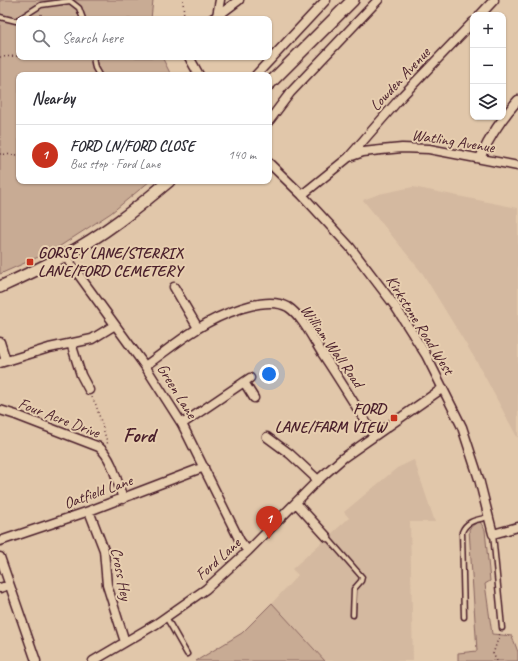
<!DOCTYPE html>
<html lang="en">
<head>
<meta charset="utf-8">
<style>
  body { margin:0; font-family:Caveat,sans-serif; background:#f7f7f7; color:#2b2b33 }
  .controls { position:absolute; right:12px; top:12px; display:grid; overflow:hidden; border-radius:8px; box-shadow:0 1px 3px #0004 }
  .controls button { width:36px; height:36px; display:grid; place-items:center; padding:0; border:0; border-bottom:1px solid #e1e1e2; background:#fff; color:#2b2b33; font:20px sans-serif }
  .you { position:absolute; left:269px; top:374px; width:14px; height:14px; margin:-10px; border:3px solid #fff; border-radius:50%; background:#1a73e8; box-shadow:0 0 0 6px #1a73e833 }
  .badge { display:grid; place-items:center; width:26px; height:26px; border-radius:50%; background:#c8321e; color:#fff; font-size:13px; font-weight:700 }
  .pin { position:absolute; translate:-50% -33px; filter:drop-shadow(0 1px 2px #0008) }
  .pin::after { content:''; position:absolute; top:21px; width:14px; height:12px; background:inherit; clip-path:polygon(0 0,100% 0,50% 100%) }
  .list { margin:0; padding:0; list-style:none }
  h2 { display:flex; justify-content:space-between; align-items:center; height:52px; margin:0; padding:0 16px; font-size:17px }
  h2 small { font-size:13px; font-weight:400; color:#7c7c81 }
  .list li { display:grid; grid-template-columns:26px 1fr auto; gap:12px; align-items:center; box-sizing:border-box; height:60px; padding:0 16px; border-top:1px solid #e1e1e2 }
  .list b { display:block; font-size:15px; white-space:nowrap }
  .list p { margin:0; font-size:13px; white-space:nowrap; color:#7c7c81 }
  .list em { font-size:13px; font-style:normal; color:#7c7c81 }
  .icon { flex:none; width:22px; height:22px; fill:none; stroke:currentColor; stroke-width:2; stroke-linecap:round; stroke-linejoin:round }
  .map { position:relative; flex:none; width:518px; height:661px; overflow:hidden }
  .search { position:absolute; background:#fff; box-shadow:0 1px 3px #0004; left:16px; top:16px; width:256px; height:44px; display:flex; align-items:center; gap:10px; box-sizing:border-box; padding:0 14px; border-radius:8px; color:#7c7c81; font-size:15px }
  .panel { position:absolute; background:#fff; box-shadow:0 1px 3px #0004; left:16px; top:72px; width:256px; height:112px; border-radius:8px }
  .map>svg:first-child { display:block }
  .built { fill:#d4b9a0 }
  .green { fill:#c8ab94; stroke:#896560 }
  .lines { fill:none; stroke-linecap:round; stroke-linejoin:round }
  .service-casing { stroke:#4a1f2b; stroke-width:7 }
  .minor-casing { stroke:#4a1f2b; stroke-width:11 }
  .secondary-casing { stroke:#4a1f2b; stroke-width:14 }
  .path { stroke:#4a1f2b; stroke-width:1.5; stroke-dasharray:1 3; stroke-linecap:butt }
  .service { stroke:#e7ceaf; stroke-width:4 }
  .minor { stroke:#e7ceaf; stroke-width:8 }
  .secondary { stroke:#e7ceaf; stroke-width:11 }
  .poi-dot { fill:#c8321e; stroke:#e7ceaf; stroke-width:1.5 }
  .labels { text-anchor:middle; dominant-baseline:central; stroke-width:4; stroke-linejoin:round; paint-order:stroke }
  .street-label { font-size:16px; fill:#4a1f2b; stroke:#e7ceaf }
  .poi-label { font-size:16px; font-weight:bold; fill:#4a1f2b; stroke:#e7ceaf; text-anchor:start }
  .district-label { font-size:20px; font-weight:bold; fill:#4a1f2b; stroke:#e7ceaf }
</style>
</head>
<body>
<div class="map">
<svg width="518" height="661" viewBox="0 0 518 661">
  <rect width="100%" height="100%" fill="#e1c7aa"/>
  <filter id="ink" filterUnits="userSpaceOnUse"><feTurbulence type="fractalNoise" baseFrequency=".025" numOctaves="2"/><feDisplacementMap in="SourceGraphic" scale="8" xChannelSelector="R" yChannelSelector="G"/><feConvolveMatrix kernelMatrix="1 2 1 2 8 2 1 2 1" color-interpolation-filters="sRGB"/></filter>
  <g filter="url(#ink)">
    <path class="built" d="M413 187 518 208V437H517L477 362 423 274 363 200 379 194Z
      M414 460 435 522H410L413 661H325L272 603 298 575 292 569 349 518 344 512 397 468Z"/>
    <path class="green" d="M0 0H153L151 19H19V57H162L171 75H19V181H150L111 213 54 250 0 274Z
      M479 520 485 530 490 581 485 584 492 634 512 636 518 652V661H458V653L477 651 469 529Z
      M272 603 325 661H196L242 633Z"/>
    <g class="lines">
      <defs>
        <path id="service" d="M0 17 16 21 41 5 70 1 79 8 83 19
          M93 57 95 68 99 75
          M493 534 502 628
          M327 537 362 577 361 581 354 589 353 615
          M166 617 187 654
          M464 617 462 532C467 520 477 520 489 517"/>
        <path id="minor" d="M480 15 494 0
          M217 16 220 0
          M212 19 223 12 239 0
          M189 57 199 75
          M256 75 326 0
          M269 121 290 93 378 0
          M349 157 403 95 473 22
          M480 158C490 136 502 118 518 100
          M269 163 302 195 350 247 395 306 426 355 462 427 479 479 493 534 518 527
          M302 195 349 157 363 152 381 150 402 148 429 149 518 166
          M65 256 145 366 182 424 240 541 248 551
          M174 287 198 328
          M0 342 6 361
          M71 343 81 375 89 390
          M0 363 49 348 92 339 115 325
          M145 366C162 354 179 340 197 329 217 316 265 294 288 307 302 316 313 339 322 353 340 380 357 408 374 435
          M244 382 254 398
          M0 410 16 415 99 447C113 459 117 482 123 499
          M182 424 250 378
          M267 437 290 454 318 480
          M296 503 327 537
          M89 511 104 550 107 585 125 642
          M0 541 89 511 204 467
          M0 557 36 661
          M0 588 9 585
          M93 661 156 624 206 589 248 551 318 480 343 458 443 388"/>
        <path id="secondary" d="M269 84 353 0
          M0 287C22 277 43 267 64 256 102 236 136 209 169 181"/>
      </defs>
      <use href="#service" class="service-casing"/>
      <use href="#minor" class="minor-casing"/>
      <use href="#secondary" class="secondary-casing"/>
      <path class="path" d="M183 0 184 19
        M41 19V11
        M0 57 19 56
        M0 154 19 155
        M92 397 96 405 108 445
        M497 661 493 654 500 633"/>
      <use href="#service" class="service"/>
      <use href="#minor" class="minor"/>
      <use href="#secondary" class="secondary"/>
    </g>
  </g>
  <g class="poi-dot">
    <rect x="26" y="258" width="8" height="8" rx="2"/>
    <rect x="390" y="414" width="8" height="8" rx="2"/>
  </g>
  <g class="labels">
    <g class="street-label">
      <text transform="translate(400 79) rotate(-47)">Lowden Avenue</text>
      <text transform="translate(453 141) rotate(9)">Watling Avenue</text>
      <text transform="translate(420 325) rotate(58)">Kirkstone Road West</text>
      <text transform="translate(332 346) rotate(55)">William Wall Road</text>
      <text transform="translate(177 391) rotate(58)">Green Lane</text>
      <text transform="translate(59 418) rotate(21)">Four Acre Drive</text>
      <text transform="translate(98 492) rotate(-20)">Oatfield Lane</text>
      <text transform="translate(218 559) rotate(-42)">Ford Lane</text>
      <text transform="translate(121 574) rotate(79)">Cross Hey</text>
    </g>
    <g class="poi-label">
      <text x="38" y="253">GORSEY LANE/STERRIX<tspan x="38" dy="18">LANE/FORD CEMETERY</tspan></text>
      <text x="386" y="409" text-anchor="end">FORD<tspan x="386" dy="18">LANE/FARM VIEW</tspan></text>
    </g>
    <g class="district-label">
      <text x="139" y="435">Ford</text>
    </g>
  </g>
</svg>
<div class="controls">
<button>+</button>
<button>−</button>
<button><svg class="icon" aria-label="layers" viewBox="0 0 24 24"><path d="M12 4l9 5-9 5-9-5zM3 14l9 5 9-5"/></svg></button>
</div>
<div class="you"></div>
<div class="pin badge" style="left:269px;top:539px">1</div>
<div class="search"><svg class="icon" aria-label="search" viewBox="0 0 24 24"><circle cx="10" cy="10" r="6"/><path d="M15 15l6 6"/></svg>Search here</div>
<section class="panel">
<h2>Nearby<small></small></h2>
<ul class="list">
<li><span class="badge">1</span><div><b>FORD LN/FORD CLOSE</b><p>Bus stop · Ford Lane</p></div><em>140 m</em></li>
</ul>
</section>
</div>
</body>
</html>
